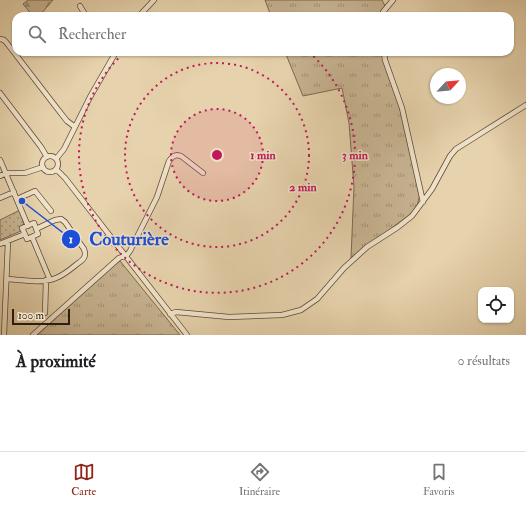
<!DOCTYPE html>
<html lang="fr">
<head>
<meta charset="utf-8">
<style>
  body { margin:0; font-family:"IM FELL Double Pica",serif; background:#f2f2f2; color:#202124 }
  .controls { position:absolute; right:12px; bottom:12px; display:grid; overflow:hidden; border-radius:8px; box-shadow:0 1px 3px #0004 }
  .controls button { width:36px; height:36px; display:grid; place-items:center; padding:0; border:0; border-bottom:1px solid #e0e0e0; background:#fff; color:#202124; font:20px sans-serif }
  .compass { position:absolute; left:430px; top:68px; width:36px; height:36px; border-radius:50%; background:#fff; box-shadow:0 1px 3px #0004; rotate:64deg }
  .scale { position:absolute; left:12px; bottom:10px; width:58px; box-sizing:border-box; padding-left:4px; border:2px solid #301e0e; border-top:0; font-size:11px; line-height:14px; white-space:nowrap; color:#301e0e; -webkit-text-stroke:3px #efe2c9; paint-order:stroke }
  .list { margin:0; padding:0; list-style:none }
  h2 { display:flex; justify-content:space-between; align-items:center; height:52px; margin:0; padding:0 16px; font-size:17px }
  h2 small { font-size:13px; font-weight:400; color:#757577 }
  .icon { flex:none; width:22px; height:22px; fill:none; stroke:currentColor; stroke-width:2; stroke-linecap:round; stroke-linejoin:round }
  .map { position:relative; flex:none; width:526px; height:335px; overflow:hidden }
  .search { position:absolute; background:#fff; box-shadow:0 1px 3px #0004; left:12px; right:12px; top:12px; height:44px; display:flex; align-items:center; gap:10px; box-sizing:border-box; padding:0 14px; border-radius:12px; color:#757577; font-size:15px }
  .sheet { height:116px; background:#fff }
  nav { display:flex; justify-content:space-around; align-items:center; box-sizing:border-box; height:56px; border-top:1px solid #e0e0e0; background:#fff; font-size:11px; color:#757577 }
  nav a { display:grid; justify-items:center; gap:2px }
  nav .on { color:#8f2418 }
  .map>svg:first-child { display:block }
  .grass { fill:url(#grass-tufts); stroke:#7c6850 }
  .forest { fill:url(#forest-firs); stroke:#7c6850 }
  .park { fill:url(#park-dots); stroke:#7c6850 }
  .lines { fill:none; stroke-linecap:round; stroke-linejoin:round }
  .minor-casing { stroke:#5e4b36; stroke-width:6 }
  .minor { stroke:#efe2c9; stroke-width:4.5 }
  .ring { fill:none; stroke:#c2185b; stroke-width:2; stroke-dasharray:2 4 }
  .centre { fill:#c2185b; stroke:#efe2c9; stroke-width:2 }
  .ring-label { font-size:12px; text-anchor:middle; font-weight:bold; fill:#c2185b; stroke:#efe2c9; stroke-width:3; stroke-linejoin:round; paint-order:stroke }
  .leader { fill:none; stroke:#1d4ed8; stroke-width:1.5 }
  .callout-dot { fill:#1d4ed8; stroke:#efe2c9; stroke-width:1.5 }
  .mark-label { font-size:12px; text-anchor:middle; font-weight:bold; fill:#fff }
  .callout-label { font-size:18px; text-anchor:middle; font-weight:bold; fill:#1d4ed8; stroke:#efe2c9; stroke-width:3; stroke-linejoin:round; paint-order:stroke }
</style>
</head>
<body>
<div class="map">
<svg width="526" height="335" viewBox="0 0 526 335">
  <defs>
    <pattern id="grass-tufts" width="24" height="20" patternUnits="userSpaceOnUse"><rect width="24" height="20" fill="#c7b391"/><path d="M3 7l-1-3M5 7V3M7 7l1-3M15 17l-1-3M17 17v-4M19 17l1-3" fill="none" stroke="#a29175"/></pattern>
    <pattern id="forest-firs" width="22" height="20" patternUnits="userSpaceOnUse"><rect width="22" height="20" fill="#c7b391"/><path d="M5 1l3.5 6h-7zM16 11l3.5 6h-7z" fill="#a29175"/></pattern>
    <pattern id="park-dots" width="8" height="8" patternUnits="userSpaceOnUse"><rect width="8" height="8" fill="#c7b391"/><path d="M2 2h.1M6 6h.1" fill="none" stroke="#a29175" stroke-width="1.8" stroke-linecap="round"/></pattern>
  </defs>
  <rect width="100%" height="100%" fill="#e6d2ac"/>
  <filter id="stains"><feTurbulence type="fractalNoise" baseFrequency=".005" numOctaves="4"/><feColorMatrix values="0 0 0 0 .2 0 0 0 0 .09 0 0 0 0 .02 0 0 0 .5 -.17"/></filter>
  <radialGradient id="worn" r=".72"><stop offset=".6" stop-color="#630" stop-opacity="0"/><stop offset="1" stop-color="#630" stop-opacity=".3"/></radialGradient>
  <path class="grass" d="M265 0H382L385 6 381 16H271Z
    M285 52H383L403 118 420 194 416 210 351 258 354 187 349 123 342 88 303 96Z
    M120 261 180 335H37L111 267Z"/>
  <path class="forest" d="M28 0H53L40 15 33 16 23 4Z"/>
  <path class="park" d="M20 210 24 224 20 227 21 231 0 240V220Z"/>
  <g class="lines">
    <defs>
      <path id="minor" d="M80 6 86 16
        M139 16 154 0
        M382 16 383 12 393 0
        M0 39 4 40 6 42 56 107 67 121 75 127
        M384 52 385 60 402 108 423 202
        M0 93 41 147 47 157
        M42 164a8 8 0 1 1 16 0a8 8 0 1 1-16 0Z
        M56 159 64 149 90 97 116 52
        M0 160 28 226
        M56 169 65 178 187 335
        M0 176 6 173H25L43 167
        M0 198 14 192
        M17 199 35 191 51 211
        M34 223 38 234 27 239 22 228Z
        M32 237 50 280
        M0 244 25 234
        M7 279C21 280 43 284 56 278 64 275 71 269 77 264 83 260 87 257 84 249L65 222 61 219 55 220 36 229
        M45 313 46 280
        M170 314 176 312 229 317 282 315 301 310 317 299 344 268 367 247 398 227 412 216 432 189 450 156 456 149 526 105
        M4 335 8 241
        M33 335 119 258 127 255 130 251 157 197 169 161C173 156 175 154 181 156L203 173"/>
    </defs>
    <use href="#minor" class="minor-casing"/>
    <use href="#minor" class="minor"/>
  </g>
  <circle cx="217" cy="155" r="46" fill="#c2185b" fill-opacity=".12"/>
  <g class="ring">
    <circle cx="217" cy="155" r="46"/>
    <circle cx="217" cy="155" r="92"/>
    <path d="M309 52A138 138 0 1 1 125 52"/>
  </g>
  <circle cx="217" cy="155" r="6" class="centre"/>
  <g class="ring-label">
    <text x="263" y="159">1 min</text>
    <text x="355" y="159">3 min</text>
    <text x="303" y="191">2 min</text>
  </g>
  <path class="leader" d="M22 201L71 239"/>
  <g class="callout-dot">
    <circle cx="22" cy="201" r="4"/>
    <circle cx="71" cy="239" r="10"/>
  </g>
  <g class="mark-label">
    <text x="71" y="243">1</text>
  </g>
  <g class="callout-label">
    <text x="129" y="245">Couturière</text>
  </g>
  <rect width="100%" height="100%" filter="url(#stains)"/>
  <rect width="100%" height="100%" fill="url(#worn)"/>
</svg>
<div class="controls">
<button><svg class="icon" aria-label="locate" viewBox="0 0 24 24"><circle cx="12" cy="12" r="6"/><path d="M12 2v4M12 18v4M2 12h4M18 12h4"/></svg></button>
</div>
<svg class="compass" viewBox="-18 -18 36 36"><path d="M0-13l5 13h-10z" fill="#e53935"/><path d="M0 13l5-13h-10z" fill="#757577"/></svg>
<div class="scale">100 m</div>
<div class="search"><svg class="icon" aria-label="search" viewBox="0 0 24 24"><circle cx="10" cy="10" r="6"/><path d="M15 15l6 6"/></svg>Rechercher</div>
</div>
<section class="sheet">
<h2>À proximité<small>0 résultats</small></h2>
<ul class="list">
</ul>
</section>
<nav>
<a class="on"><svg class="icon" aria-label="map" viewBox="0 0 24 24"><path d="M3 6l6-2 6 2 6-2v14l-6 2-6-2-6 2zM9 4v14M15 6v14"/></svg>Carte</a>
<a><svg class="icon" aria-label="directions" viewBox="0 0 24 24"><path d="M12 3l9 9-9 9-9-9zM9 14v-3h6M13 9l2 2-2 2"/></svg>Itinéraire</a>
<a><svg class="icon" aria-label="saved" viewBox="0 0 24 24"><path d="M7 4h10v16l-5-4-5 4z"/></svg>Favoris</a>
</nav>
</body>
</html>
